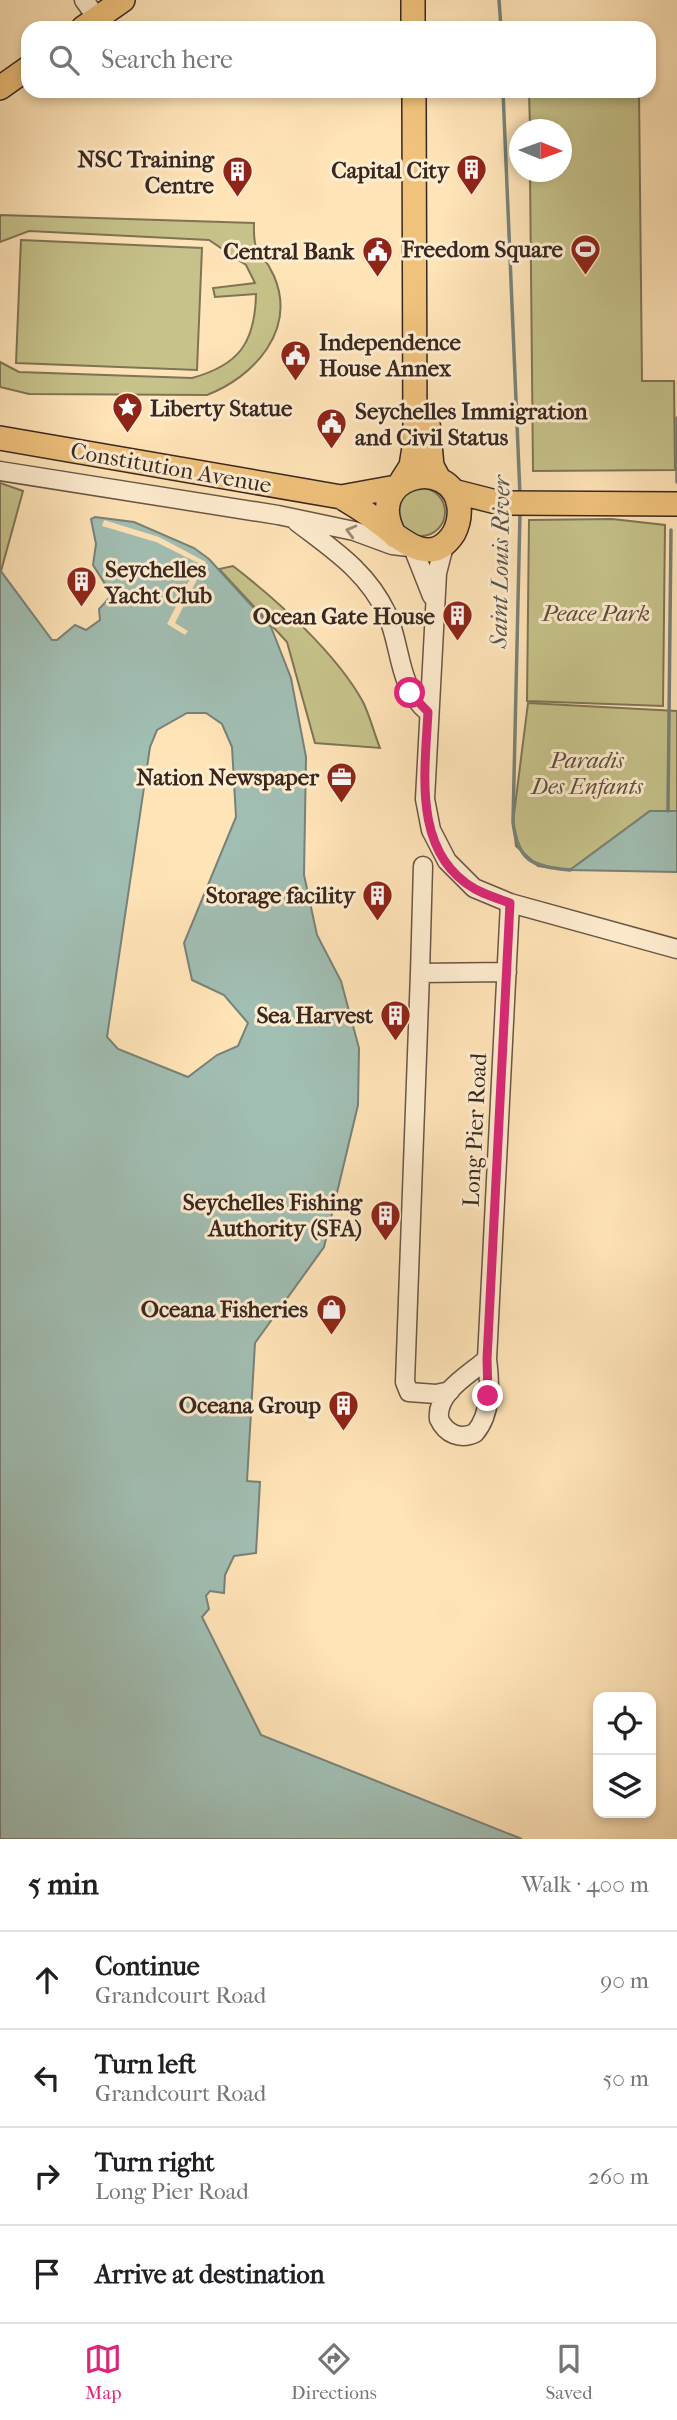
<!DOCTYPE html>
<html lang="en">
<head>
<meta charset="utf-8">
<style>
  body { margin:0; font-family:"IM FELL French Canon",serif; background:#f6f6f6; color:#202124 }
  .controls { position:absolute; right:21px; bottom:21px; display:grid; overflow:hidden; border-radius:14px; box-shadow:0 4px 10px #0003 }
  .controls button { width:63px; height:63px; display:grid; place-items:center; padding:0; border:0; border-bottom:2px solid #e0e0e0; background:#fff; color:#202124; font:35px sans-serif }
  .compass { position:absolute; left:509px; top:119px; width:63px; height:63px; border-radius:50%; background:#fff; box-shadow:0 4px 10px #0003; rotate:91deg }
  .stop { position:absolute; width:21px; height:21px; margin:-16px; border:5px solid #db2777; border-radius:50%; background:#fff }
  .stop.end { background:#db2777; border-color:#fff; box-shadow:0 2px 7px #0008 }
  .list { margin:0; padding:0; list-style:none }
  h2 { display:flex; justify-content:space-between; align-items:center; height:91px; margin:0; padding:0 28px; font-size:30px }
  h2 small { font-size:23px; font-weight:400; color:#757577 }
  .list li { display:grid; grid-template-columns:46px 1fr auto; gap:21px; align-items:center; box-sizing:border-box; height:98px; padding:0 28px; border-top:2px solid #e0e0e0 }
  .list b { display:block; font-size:26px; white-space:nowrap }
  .list p { margin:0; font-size:23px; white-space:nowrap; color:#757577 }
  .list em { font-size:23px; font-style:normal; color:#757577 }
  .icon { flex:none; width:38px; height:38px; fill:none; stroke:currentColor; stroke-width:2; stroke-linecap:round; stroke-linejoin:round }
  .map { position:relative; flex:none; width:677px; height:1839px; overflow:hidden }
  .search { position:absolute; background:#fff; box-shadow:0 4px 10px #0003; left:21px; right:21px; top:21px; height:77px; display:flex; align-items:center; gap:18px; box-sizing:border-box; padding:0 24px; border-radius:21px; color:#757577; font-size:26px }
  .sheet { height:483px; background:#fff }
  nav { display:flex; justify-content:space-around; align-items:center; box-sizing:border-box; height:98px; border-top:2px solid #e0e0e0; background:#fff; font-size:19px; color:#757577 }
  nav a { display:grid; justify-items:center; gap:4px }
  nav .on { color:#db2777 }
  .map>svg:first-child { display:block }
  .green { fill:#c6c28a; stroke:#7f7456; stroke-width:2 }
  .water { fill:#a1beb3; stroke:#778279; stroke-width:2; fill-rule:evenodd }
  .pier { fill:#ffe4b7 }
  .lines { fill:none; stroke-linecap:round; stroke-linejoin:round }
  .stream { stroke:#778279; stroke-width:3.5 }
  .minor-casing { stroke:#6a5646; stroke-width:21 }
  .major-casing { stroke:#382721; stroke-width:26 }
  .minor { stroke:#ffedd0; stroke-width:18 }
  .major { stroke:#f0c27c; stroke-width:23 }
  .oneway { stroke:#9c8a78 }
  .route { stroke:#db2777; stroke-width:9 }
  .labels { text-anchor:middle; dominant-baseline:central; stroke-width:6; stroke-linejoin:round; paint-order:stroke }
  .poi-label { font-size:23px; font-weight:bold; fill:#382721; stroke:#ffedd0; text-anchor:end }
  .street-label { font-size:23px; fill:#382721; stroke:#ffedd0 }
  .park-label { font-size:23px; font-style:italic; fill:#5c4e3b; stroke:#ffedd0 }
  .water-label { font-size:24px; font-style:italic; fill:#58544d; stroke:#ffedd0 }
</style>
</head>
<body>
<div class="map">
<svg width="677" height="1839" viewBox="0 0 677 1839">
  <rect width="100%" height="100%" fill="#ffe4b7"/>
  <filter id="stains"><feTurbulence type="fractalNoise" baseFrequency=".00286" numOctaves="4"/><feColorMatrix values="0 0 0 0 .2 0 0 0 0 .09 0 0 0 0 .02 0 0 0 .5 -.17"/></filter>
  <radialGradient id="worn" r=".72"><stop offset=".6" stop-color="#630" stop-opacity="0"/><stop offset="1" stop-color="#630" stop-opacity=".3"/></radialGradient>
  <path class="green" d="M529 91H639L642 381H674L675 470 533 471 530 172H562V130L530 129Z
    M0 215 254 223C253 260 262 248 274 276 297 330 254 377 207 395L29 394 0 387V362L19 372 192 378C239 365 255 343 256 294L215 297 213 288 255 283 246 265 209 240 29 231 0 242Z
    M21 240 202 248 197 370 16 363Z
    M0 483 23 491 1 571 0 570Z
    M397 512a24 24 0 1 1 48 0a24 24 0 1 1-48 0Z
    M612 519 665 525 663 706 527 701 529 520Z
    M233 566C276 599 337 654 363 702 370 716 374 733 380 748L315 743 287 642 219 569Z
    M528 703 677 711V811H650L570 870 538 866 516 846 513 822Z"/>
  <path class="water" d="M95 517 134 522 194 548 209 559 271 627 291 678 306 757 304 875 317 935 341 981 359 1048 358 1105 324 1247 255 1343 247 1481 260 1482 256 1553 234 1556 225 1575 224 1593 210 1591 206 1596 209 1609 202 1617 261 1735 522 1839H0V570L52 640H57L75 625 86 630 100 620 99 609 112 595 93 565 96 544 91 519ZM187 713H206L222 724 232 747 236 817 184 943 192 980 224 995 248 1023 238 1046 217 1055 188 1077 118 1049 107 1037 150 747 157 730Z
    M650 811H677V872L570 870Z"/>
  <path class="pier" d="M104 520 159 537 206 562 175 623 188 631 185 635 167 624 198 563 156 542 102 526Z"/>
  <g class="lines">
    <path class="stream" d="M499 0 501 28
      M503 91 520 495
      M677 482V418
      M520 513 513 822C518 862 532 866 570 870
      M668 811 671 530"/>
    <defs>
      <path id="minor" d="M84 0 97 18
        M0 471 278 515 354 531 392 545 409 547
        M297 522C332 549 367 571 387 614 402 648 397 686 428 712
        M445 542 437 573 425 799 431 830 447 861 474 888 510 903 677 949
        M413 548 432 596
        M420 973 423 866
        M487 1359C469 1375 436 1392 439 1419 446 1434 460 1440 475 1433 492 1413 490 1383 487 1359L510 903
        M450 1391 436 1394 409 1392 405 1382 420 973 507 972"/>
      <path id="major" d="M413 0V28
        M83 28 123 0
        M0 88 28 68
        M428 423 432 466 439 479
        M0 438 341 497 396 487
        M399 485 411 466 415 441 414 91
        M453 491 500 503 677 504
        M341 497C352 504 363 510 373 518 396 534 429 572 454 533 458 525 460 516 459 507 452 454 361 475 395 536"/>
    </defs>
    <use href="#minor" class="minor-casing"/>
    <use href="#major" class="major-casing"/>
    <use href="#minor" class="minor"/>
    <use href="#major" class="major"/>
  </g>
  <defs><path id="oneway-chevron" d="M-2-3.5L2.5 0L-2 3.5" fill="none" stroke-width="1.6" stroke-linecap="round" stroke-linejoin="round" transform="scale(1.75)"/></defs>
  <use class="oneway" href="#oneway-chevron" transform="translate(351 531) rotate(-165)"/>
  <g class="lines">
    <path class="route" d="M410 693 428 712C425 772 412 853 475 889 486 895 499 899 510 903L487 1359 488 1396"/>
  </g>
  <defs>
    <symbol id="building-pin" viewBox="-11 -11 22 30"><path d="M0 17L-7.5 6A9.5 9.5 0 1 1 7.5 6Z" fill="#8f2418" stroke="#ffedd0"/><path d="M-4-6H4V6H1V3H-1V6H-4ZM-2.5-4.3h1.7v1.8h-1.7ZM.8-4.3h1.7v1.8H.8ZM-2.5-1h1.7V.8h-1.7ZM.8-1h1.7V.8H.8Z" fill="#fff"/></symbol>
    <symbol id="stadium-pin" viewBox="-11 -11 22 30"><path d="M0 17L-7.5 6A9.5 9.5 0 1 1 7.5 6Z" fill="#8f2418" stroke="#ffedd0"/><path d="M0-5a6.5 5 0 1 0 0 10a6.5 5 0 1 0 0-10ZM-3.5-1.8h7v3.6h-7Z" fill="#fff"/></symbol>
    <symbol id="civic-pin" viewBox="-11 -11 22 30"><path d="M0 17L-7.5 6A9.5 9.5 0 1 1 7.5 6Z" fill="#8f2418" stroke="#ffedd0"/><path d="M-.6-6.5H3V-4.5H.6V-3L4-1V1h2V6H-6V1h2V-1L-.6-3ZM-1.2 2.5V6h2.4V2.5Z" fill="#fff"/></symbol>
    <symbol id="sight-pin" viewBox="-11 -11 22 30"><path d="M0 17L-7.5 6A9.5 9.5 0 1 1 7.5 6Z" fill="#8f2418" stroke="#ffedd0"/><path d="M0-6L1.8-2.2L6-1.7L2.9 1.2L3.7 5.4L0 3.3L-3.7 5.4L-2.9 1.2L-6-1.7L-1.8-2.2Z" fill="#fff"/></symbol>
    <symbol id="office-pin" viewBox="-11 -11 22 30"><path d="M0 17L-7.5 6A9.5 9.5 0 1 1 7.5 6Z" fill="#8f2418" stroke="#ffedd0"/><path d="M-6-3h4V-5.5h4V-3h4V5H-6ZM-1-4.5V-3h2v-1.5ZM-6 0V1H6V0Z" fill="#fff"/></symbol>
    <symbol id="shop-pin" viewBox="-11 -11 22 30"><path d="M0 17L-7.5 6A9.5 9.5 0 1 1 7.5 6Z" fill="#8f2418" stroke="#ffedd0"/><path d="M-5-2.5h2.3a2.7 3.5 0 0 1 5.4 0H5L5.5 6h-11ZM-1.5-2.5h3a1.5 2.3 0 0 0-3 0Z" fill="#fff"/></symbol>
  </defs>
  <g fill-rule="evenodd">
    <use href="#building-pin" x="454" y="152" width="35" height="47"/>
    <use href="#building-pin" x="220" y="154" width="35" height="47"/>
    <use href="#stadium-pin" x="568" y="232" width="35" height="47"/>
    <use href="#civic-pin" x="360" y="234" width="35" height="47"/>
    <use href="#civic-pin" x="278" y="338" width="35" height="47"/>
    <use href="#sight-pin" x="110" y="390" width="35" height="47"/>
    <use href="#civic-pin" x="314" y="406" width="35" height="47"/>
    <use href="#building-pin" x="64" y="564" width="35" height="47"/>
    <use href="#building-pin" x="440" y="598" width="35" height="47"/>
    <use href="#office-pin" x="324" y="760" width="35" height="47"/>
    <use href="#building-pin" x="360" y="878" width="35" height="47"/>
    <use href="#building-pin" x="378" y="998" width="35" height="47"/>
    <use href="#building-pin" x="368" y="1198" width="35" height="47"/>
    <use href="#shop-pin" x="314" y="1292" width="35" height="47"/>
    <use href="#building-pin" x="326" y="1388" width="35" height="47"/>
  </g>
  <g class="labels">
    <g class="poi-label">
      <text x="214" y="159">NSC Training<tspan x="214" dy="26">Centre</tspan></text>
      <text x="449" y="170">Capital City</text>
      <text x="563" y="249">Freedom Square</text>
      <text x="354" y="251">Central Bank</text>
      <text x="319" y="342" text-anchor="start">Independence<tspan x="319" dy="26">House Annex</tspan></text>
      <text x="150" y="408" text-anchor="start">Liberty Statue</text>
      <text x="355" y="411" text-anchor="start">Seychelles Immigration<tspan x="355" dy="26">and Civil Status</tspan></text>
      <text x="105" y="569" text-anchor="start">Seychelles<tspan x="105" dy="26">Yacht Club</tspan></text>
      <text x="435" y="616">Ocean Gate House</text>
      <text x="319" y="777">Nation Newspaper</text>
      <text x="355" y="895">Storage facility</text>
      <text x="373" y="1015">Sea Harvest</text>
      <text x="362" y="1202">Seychelles Fishing<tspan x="362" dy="26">Authority (SFA)</tspan></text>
      <text x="308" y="1309">Oceana Fisheries</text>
      <text x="321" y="1405">Oceana Group</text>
    </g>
    <g class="street-label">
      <text transform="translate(171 468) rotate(10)">Constitution Avenue</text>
      <text transform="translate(475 1130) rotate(-87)">Long Pier Road</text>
    </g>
    <g class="park-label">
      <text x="596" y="613">Peace Park</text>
      <text x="587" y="760">Paradis<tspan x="587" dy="26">Des Enfants</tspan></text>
    </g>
    <g class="water-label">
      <text transform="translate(500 562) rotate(-89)">Saint Louis River</text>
    </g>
  </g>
  <rect width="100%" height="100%" filter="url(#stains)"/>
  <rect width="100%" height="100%" fill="url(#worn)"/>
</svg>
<div class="controls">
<button><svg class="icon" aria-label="locate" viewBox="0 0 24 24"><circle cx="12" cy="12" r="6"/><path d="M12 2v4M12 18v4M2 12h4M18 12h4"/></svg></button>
<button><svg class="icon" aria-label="layers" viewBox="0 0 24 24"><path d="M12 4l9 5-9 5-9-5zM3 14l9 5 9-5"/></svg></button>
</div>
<svg class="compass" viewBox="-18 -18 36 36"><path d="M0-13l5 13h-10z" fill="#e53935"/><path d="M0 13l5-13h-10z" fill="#757577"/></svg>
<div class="stop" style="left:410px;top:693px"></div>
<div class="stop end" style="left:488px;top:1396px"></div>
<div class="search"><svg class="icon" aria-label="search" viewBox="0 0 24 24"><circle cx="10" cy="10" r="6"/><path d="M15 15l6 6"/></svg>Search here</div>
</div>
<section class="sheet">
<h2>5 min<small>Walk · 400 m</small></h2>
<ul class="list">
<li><svg class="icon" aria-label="ahead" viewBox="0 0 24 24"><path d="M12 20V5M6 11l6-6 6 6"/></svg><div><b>Continue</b><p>Grandcourt Road</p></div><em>90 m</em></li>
<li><svg class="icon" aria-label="left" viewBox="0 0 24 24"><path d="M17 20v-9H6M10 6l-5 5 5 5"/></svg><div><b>Turn left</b><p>Grandcourt Road</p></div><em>50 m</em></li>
<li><svg class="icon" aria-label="right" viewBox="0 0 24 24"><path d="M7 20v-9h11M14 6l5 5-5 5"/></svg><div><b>Turn right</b><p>Long Pier Road</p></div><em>260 m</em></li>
<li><svg class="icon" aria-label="arrive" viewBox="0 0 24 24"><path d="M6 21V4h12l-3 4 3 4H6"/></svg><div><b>Arrive at destination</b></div></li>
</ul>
</section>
<nav>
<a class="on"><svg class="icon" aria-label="map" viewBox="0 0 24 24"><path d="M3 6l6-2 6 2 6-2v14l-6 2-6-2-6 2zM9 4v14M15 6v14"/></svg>Map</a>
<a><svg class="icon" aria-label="directions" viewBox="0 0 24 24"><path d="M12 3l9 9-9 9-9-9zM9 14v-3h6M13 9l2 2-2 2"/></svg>Directions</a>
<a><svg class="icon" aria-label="saved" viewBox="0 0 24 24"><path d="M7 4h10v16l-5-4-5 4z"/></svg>Saved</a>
</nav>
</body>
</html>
